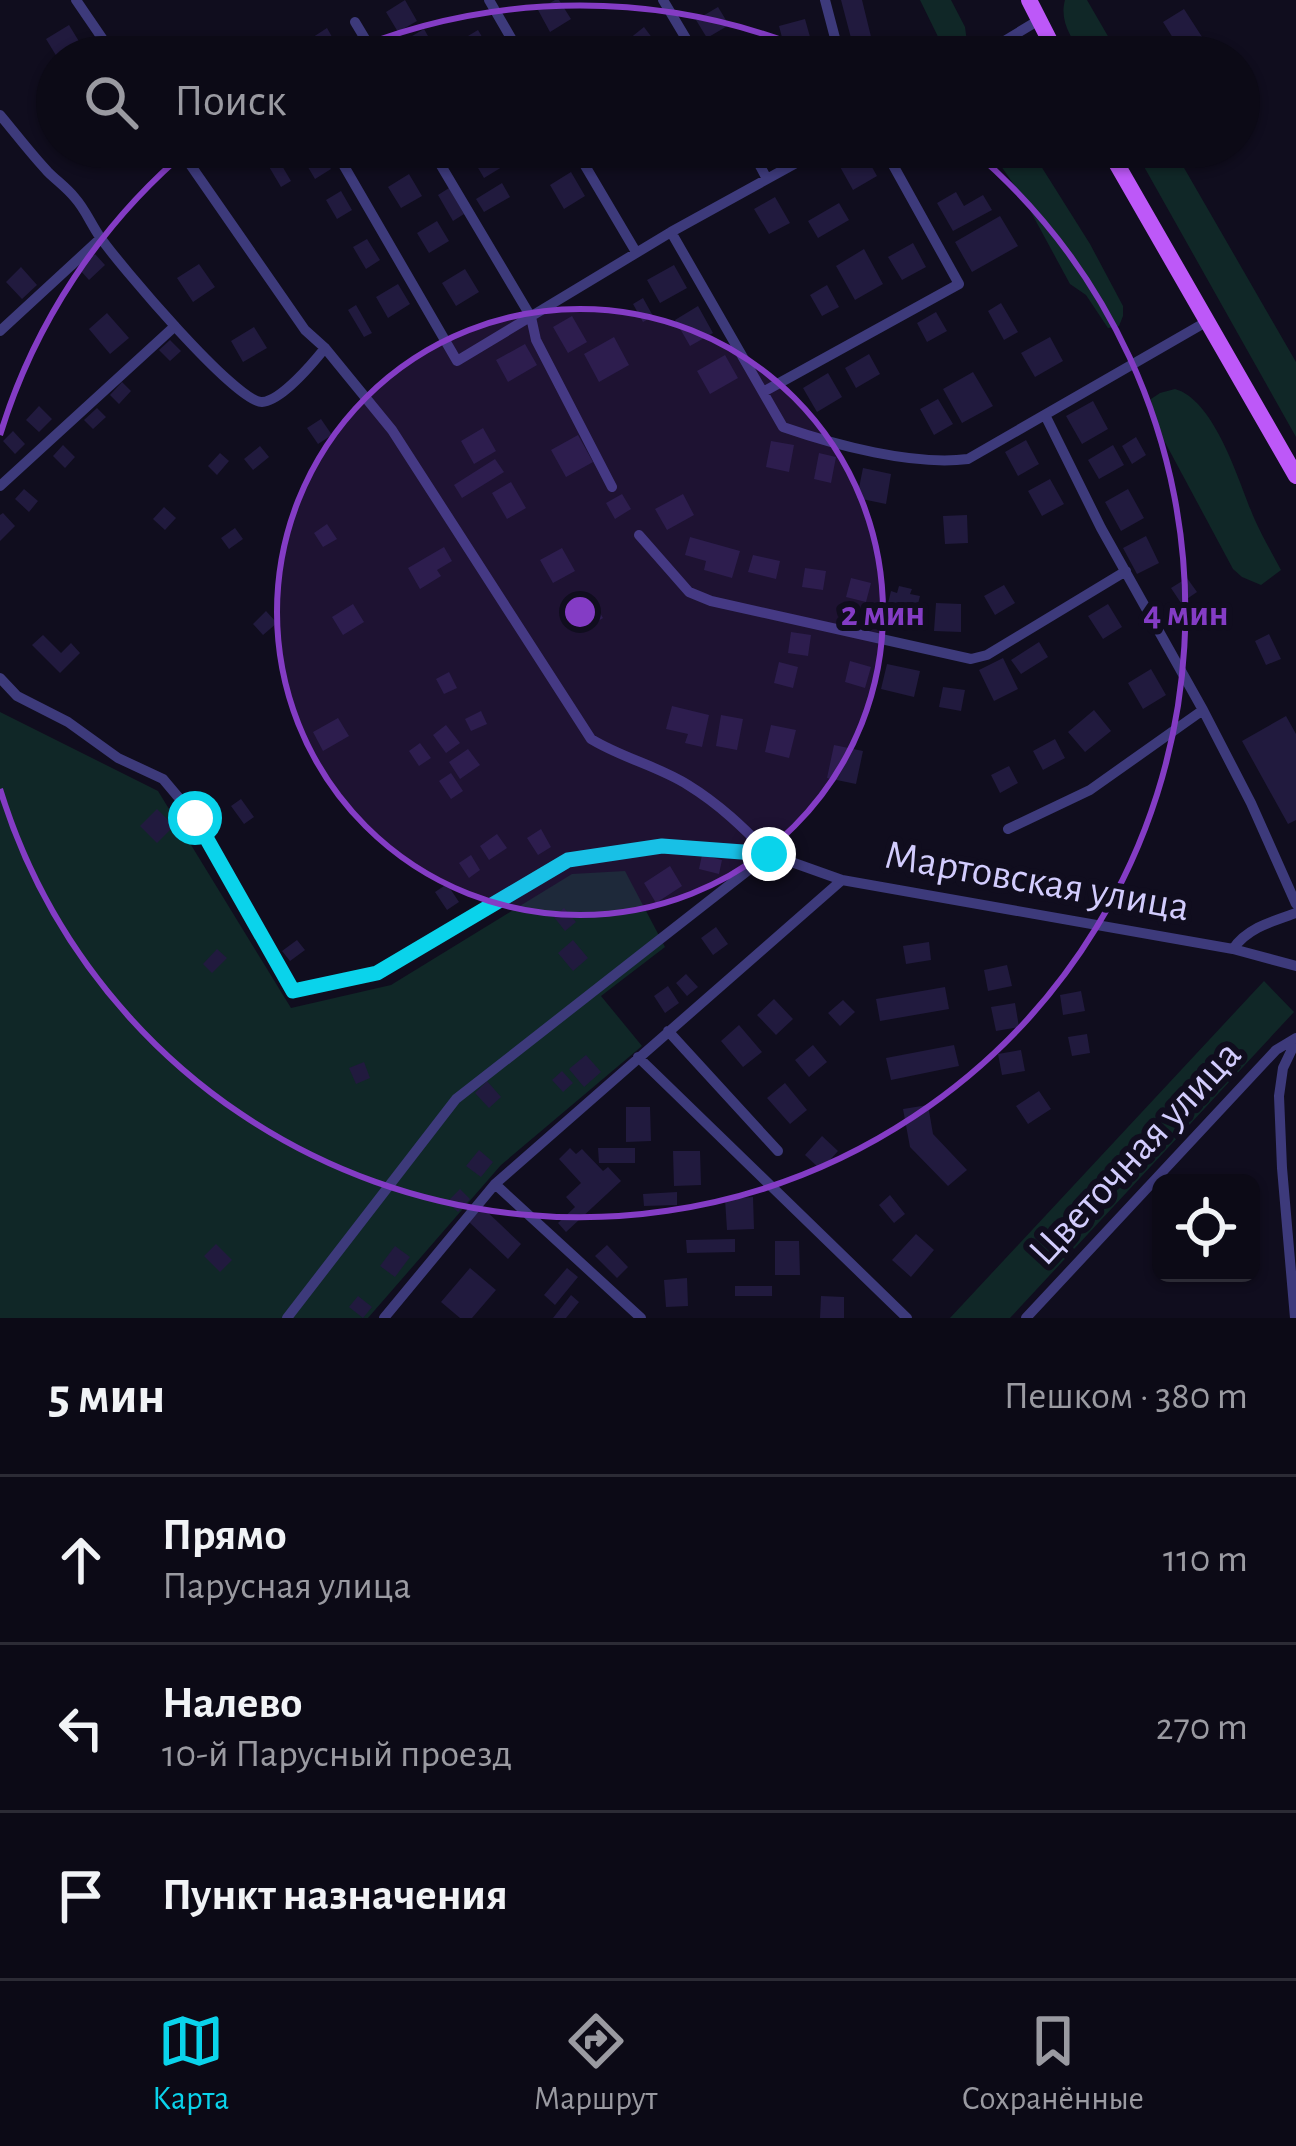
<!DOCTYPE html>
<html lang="ru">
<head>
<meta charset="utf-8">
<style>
  body { margin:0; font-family:"Alegreya Sans",sans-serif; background:#1a1823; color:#f1f3f6 }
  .controls { position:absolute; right:36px; bottom:36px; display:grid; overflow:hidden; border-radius:18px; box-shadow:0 3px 9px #0004 }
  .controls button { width:108px; height:108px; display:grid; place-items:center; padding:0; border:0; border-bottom:3px solid #2c2b35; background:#0c0a16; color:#f1f3f6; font:60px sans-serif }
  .stop { position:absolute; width:36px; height:36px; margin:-27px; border:9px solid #0ad3eb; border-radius:50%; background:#fff }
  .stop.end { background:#0ad3eb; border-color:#fff; box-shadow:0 3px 12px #0008 }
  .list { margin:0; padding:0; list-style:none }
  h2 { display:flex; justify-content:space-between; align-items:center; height:156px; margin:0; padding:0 48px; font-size:51px }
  h2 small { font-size:39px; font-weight:400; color:#9a9aa1 }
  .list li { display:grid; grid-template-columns:78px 1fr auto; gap:36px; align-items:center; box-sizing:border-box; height:168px; padding:0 48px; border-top:3px solid #2c2b35 }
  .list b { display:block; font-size:45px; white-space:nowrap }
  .list p { margin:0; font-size:39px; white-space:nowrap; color:#9a9aa1 }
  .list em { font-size:39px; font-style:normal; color:#9a9aa1 }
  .icon { flex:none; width:66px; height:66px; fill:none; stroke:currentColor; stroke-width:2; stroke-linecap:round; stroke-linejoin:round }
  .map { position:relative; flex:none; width:1296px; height:1318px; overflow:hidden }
  .search { position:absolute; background:#0c0a16; box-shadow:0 3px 9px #0004; left:36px; right:36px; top:36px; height:132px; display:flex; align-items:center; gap:30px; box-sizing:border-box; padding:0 42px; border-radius:66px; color:#9a9aa1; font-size:45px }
  .sheet { height:660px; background:#0c0a16 }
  nav { display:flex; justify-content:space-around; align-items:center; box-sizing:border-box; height:168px; border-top:3px solid #2c2b35; background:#0c0a16; font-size:33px; color:#9a9aa1 }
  nav a { display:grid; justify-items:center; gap:6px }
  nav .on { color:#0ad3eb }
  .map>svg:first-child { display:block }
  .green { fill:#102727 }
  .building { fill:#211a3e }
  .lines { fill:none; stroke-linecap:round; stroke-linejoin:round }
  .minor { stroke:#3d3a7b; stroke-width:10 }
  .primary { stroke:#bd58f8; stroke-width:16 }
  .route { stroke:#0ad3eb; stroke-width:15 }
  .ring { fill:none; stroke:#843cc5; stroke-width:6 }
  .labels { text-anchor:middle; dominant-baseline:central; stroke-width:12; stroke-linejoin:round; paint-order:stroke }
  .street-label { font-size:42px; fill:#d2ccfd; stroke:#100d1e }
  .centre { fill:#843cc5; stroke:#100d1e; stroke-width:6 }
  .ring-label { font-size:36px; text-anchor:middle; font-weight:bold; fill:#843cc5; stroke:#100d1e; stroke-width:12; stroke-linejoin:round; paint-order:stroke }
</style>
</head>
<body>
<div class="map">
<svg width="1296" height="1318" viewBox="0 0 1296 1318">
  <rect width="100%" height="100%" fill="#100d1e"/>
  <path class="green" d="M920 0H951L965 27 967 42 945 51Z
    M1065 0H1087L1120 57H1083C1072 38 1059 22 1065 0Z
    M988 147H1029L1090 244 1123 306V316L1119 326 1108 328 1086 295 1070 284 1025 201Z
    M1133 147H1172L1296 362V437Z
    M1175 389C1215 400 1239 482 1254 518 1262 536 1272 553 1281 570L1261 585 1242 577 1233 569 1152 418 1151 399 1160 393Z
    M0 712 158 791 291 1008 391 985 572 874 625 871 665 947 601 996 642 1046 501 1165 368 1318H0Z
    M1264 981 1294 1012 1010 1318H950Z"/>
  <path class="building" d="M405 0 417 21 398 32 386 12Z
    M555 0H559L571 19 550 32 538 10Z
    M841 0H862L876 57H856Z
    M718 7 729 25 707 38 696 20Z
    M1184 9 1215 57H1144L1173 38 1163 22Z
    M805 19 810 37 784 45 779 26Z
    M69 25 80 43 57 57 46 39Z
    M644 27 656 43 639 57H635L624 43Z
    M327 28 340 51 330 57H312L304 43Z
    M424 29 436 50 425 57H411L402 42Z
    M478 30 494 57H467L458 42Z
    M318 147 331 169 315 179 302 157Z
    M410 147H425L429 154 411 164 404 151Z
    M487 147H490L502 167 484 178 471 156Z
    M901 147H934L909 161Z
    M863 151 877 176 853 190 839 165Z
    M278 159 291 181 281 187 268 165Z
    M571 172 585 196 564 209 550 185Z
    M409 174 422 196 401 208 388 187Z
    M502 183 510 197 484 212 476 199Z
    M449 188 464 214 453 221 438 195Z
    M341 191 352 210 337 219 326 200Z
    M956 192 964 206 983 195 992 210 953 231 937 203Z
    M775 197 790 223 769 234 754 209Z
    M839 203 849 220 818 238 808 221Z
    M1000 216 1018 246 972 272 955 242Z
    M437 221 449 241 429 253 417 233Z
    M367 239 380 260 366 269 353 247Z
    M913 243 926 267 902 280 888 257Z
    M864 249 883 284 855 300 836 266Z
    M95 254 105 265 89 280 79 269Z
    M199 264 215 287 193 302 177 278Z
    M674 265 687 288 660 303 647 280Z
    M21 267 37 285 22 299 6 282Z
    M465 269 479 292 456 306 442 283Z
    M398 284 410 304 388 318 376 297Z
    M827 285 839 307 822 316 810 295Z
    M643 298 653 316 643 322 633 304Z
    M1001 303 1018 332 1004 340 988 311Z
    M356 305 372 333 364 337 348 310Z
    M698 306 713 333 690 346 675 320Z
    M936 312 947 331 927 342 917 323Z
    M107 313 129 338 110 354 89 329Z
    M572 316 587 342 568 353 553 327Z
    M254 327 267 348 243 362 231 341Z
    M614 337 629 365 599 382 584 354Z
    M1050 337 1063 361 1035 377 1021 353Z
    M170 340 181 351 170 361 159 350Z
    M525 344 537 365 508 382 496 360Z
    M869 354 880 374 856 388 845 368Z
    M725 355 738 378 710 394 697 371Z
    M973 372 993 406 962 423 943 389Z
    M828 373 842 397 817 412 803 388Z
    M122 382 131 391 119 404 110 395Z
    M938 399 953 424 934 435 920 409Z
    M1093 401 1108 429 1082 444 1066 416Z
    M39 406 52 419 39 432 26 420Z
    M97 408 106 417 93 429 84 420Z
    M321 419 332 435 318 444 307 428Z
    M483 428 496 451 474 464 461 441Z
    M13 431 25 444 15 454 3 441Z
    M578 435 593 462 566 477 551 450Z
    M1136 437 1146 455 1132 464 1122 446Z
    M1026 440 1039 464 1018 476 1005 452Z
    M771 441 794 445 789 472 766 467Z
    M63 445 75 457 65 468 53 456Z
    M1113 445 1124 465 1099 479 1088 460Z
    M260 446 269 457 253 470 244 459Z
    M220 453 229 461 217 475 208 466Z
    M819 453 836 457 831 483 814 479Z
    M495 459 504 472 462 498 454 485Z
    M863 468 891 474 886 504 857 498Z
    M1050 479 1064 504 1042 516 1028 491Z
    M511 482 526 508 507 519 492 493Z
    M24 489 38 501 29 512 15 499Z
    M1128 489 1144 518 1121 531 1105 502Z
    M622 494 631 509 615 519 606 503Z
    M683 494 694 515 667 530 655 509Z
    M164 507 176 518 165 530 153 519Z
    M3 513 15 526 0 541V515Z
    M967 515 968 543 945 544 943 516Z
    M327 524 337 539 323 547 314 533Z
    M235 528 243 539 229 549 221 538Z
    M1146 536 1159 563 1137 574 1123 548Z
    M690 537 740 551 732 578 704 570 706 561 685 555Z
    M444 547 452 561 437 570 441 576 420 589 408 568Z
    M562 548 575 571 553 583 540 560Z
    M753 555 780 561 776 579 748 572Z
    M805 568 826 571 823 590 802 587Z
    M851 578 871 583 866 602 846 597Z
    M1187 578 1197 592 1181 603 1171 588Z
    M1004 585 1015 603 995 615 984 596Z
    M899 586 912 589 910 594 920 596 913 624 907 622 905 630 877 623 881 610 886 611 891 591 897 593Z
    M590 596 603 618 583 630 569 607Z
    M936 603 961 604V632L934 631Z
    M353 604 364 622 343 635 332 617Z
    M1108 604 1122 627 1103 639 1088 616Z
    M266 611 277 623 263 635 253 624Z
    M791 632 811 635 808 656 788 653Z
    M1269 634 1281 659 1266 665 1255 641Z
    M43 635 61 653 71 643 80 653 60 673 32 645Z
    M1039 642 1048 657 1021 674 1011 660Z
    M1003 658 1018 689 994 701 979 670Z
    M850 661 871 667 865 688 845 682Z
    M779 662 798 667 793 688 774 683Z
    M887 664 920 671 914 697 881 689Z
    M1151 669 1166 695 1143 709 1128 683Z
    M449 672 457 688 444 694 436 679Z
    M943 687 965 690 961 711 939 707Z
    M672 706 709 715 702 747 685 743 688 734 666 729Z
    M1094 710 1111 731 1085 752 1068 732Z
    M481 711 487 724 471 731 465 719Z
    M721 715 743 719 737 750 716 746Z
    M1286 716 1296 734V820L1288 824 1242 741Z
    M338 718 349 736 323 751 313 732Z
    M446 725 460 743 446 753 433 735Z
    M771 725 796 730 789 758 765 752Z
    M1055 739 1065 758 1043 770 1033 751Z
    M420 743 431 758 419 766 409 751Z
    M834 745 863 751 856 784 827 778Z
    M468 749 480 765 460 779 449 762Z
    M1009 766 1018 783 1000 793 991 775Z
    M451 773 463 791 451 799 439 781Z
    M241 799 254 817 244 824 231 806Z
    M157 809 174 826 157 843 140 826Z
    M541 829 551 847 538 855 527 838Z
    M497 834 507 848 489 860 480 846Z
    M471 855 480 870 469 878 459 863Z
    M702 855 722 860 719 874 699 869Z
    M670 866 682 886 656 903 644 883Z
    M447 884 459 902 447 910 435 892Z
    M564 908 576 922 565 931 554 917Z
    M716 927 728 944 713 955 701 938Z
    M297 940 305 950 290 961 282 951Z
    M573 940 588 958 573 971 558 953Z
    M929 942 931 960 906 964 903 946Z
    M217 949 227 958 212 973 203 964Z
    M1007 965 1012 986 988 991 984 970Z
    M686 974 698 987 687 996 676 983Z
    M668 986 679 1003 665 1013 654 996Z
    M945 987 949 1009 880 1021 876 999Z
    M1081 991 1085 1011 1063 1015 1060 995Z
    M774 999 793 1019 776 1035 757 1015Z
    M843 1000 855 1012 840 1026 828 1013Z
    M1015 1003 1019 1027 996 1031 991 1007Z
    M739 1025 762 1052 743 1067 721 1041Z
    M1087 1034 1090 1053 1072 1056 1068 1037Z
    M813 1045 827 1062 809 1077 795 1060Z
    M954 1045 959 1066 891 1080 886 1058Z
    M1021 1050 1025 1071 1002 1075 998 1054Z
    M586 1055 601 1072 584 1087 569 1069Z
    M364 1062 370 1078 356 1084 349 1068Z
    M562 1071 573 1083 563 1092 552 1080Z
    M487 1081 501 1097 489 1108 475 1093Z
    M785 1083 807 1110 790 1124 767 1098Z
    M1039 1091 1051 1109 1028 1124 1016 1106Z
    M928 1105 933 1134 967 1170 948 1186 910 1147 903 1109Z
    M626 1107H650L651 1141 626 1142Z
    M822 1136 838 1151 821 1170 805 1155Z
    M570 1148 576 1154 582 1149 603 1171 608 1167 621 1181 566 1232 558 1223 575 1207 566 1197 581 1183 559 1159Z
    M598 1148H635V1163H599Z
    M479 1150 493 1162 481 1177 466 1166Z
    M673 1151H700L701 1185 674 1186Z
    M460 1189 470 1199 458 1212 447 1202Z
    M677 1192V1205L644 1206 643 1194Z
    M890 1195 905 1214 894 1223 879 1205Z
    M753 1197 754 1229 727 1230 725 1199Z
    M481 1206 521 1244 508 1259 468 1221Z
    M916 1234 934 1250 911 1277 892 1260Z
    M735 1239V1252L687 1253 686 1240Z
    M775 1241H799L800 1275H775Z
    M216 1244 232 1260 220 1272 204 1256Z
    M607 1245 628 1267 617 1278 595 1256Z
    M395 1246 410 1257 395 1277 380 1266Z
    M470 1268 496 1290 472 1318H460L441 1302Z
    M567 1268 578 1277 555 1305 544 1295Z
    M687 1278 688 1306 666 1307 664 1280Z
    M735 1286H772V1296H735Z
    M571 1295 579 1302 566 1318H553Z
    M358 1296 372 1307 363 1318 349 1307Z
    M821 1296 844 1297V1318H820Z"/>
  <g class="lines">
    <path class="minor" d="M76 0 115 57
      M489 0 522 57
      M663 0 697 57
      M825 0 840 57
      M355 22 376 57
      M978 57 1039 20
      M0 115C16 134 31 154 48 172 57 181 67 188 75 198 85 209 91 224 100 237 118 263 236 403 262 402 281 401 313 363 325 348L392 430 591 739C622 758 658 766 688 785 719 804 744 828 769 854
      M178 147 305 330 325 348
      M333 147 457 361 671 232 825 147
      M430 147 531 317 536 340 612 487
      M574 147 636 252
      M752 151 767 179
      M671 232 783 427C835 445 913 466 968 459L1206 322
      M0 331 101 238
      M763 392 959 284 883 147
      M1045 415 1101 528 1203 710 1251 803 1296 904
      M0 486 175 326
      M639 535 689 592 711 601 971 659 987 655 1126 571
      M0 678 17 696 68 722 118 758 163 779 195 817 293 991 377 973 568 860 663 846 769 854 842 880 1233 949 1296 966
      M1008 829 1090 790 1203 710
      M1233 949C1247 928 1273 921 1296 913
      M668 1031 778 1151
      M638 1057 907 1318
      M495 1184 641 1318
      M287 1318 456 1099 769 854
      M384 1318 495 1184 842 880
      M1026 1318 1276 1050 1296 1038
      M1295 1318 1282 1168 1279 1096 1283 1068 1296 1041"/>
    <path class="primary" d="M1029 0 1058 57
      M1107 147 1296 476"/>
  </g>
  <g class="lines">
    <path class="route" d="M195 818 293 991 377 973 568 860 662 846 769 854"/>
  </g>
  <circle cx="580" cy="612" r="303" fill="#843cc5" fill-opacity=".12"/>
  <g class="ring">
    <circle cx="580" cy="612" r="303"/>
    <path d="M0 435A606 606 0 0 1 190 148M338 56A606 606 0 0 1 822 56M970 148A606 606 0 1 1 0 789"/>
  </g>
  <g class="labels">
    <g class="street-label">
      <text transform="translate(1037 881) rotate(10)">Мартовская улица</text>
      <text transform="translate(1135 1153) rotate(-47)">Цветочная улица</text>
    </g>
  </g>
  <circle cx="580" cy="612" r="18" class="centre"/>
  <g class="ring-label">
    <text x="883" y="625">2 мин</text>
    <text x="1186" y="625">4 мин</text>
  </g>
</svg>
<div class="controls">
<button><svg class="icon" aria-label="locate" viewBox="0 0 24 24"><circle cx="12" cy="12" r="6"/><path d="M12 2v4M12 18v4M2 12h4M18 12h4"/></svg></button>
</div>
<div class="stop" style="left:195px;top:818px"></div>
<div class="stop end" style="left:769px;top:854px"></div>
<div class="search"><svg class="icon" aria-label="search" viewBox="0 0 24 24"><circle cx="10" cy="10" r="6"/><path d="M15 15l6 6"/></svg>Поиск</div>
</div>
<section class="sheet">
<h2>5 мин<small>Пешком · 380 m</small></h2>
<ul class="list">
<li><svg class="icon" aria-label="ahead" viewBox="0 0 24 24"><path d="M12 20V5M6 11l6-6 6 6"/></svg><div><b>Прямо</b><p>Парусная улица</p></div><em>110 m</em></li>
<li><svg class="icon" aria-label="left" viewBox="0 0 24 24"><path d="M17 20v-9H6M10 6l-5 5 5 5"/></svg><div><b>Налево</b><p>10-й Парусный проезд</p></div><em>270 m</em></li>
<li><svg class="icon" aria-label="arrive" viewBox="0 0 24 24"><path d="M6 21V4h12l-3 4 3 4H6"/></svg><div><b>Пункт назначения</b></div></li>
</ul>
</section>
<nav>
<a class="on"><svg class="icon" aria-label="map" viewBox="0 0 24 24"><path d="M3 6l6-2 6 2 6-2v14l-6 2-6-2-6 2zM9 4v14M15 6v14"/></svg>Карта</a>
<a><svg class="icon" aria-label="directions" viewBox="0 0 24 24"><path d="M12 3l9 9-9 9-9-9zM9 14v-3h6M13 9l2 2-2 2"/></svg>Маршрут</a>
<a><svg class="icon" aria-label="saved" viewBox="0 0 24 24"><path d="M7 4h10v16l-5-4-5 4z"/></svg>Сохранённые</a>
</nav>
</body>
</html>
